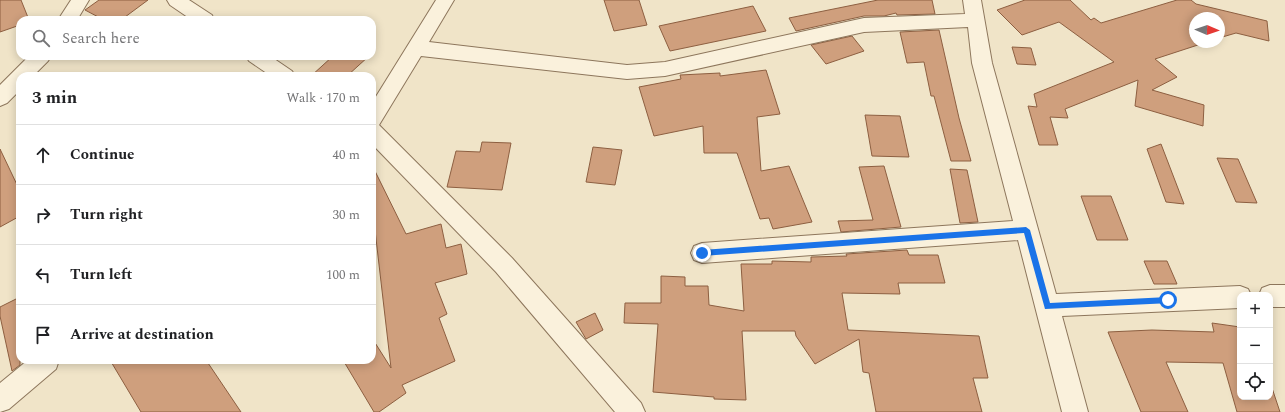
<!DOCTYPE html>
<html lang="en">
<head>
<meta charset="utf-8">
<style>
  body { margin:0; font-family:Spectral,serif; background:#f2f2f2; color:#202124 }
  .controls { position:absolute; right:12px; bottom:12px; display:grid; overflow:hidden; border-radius:8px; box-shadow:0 2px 10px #0003 }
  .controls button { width:36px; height:36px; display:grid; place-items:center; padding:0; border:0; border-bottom:1px solid #e0e0e0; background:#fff; color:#202124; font:20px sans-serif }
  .compass { position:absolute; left:1189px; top:12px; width:36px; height:36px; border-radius:50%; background:#fff; box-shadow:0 2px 10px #0003; rotate:92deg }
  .stop { position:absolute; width:12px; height:12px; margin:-9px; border:3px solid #1a73e8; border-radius:50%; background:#fff }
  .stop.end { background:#1a73e8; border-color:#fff; box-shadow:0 1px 4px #0008 }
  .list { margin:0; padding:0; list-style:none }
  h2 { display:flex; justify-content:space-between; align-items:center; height:52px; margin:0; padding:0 16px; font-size:17px }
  h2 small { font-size:13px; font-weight:400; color:#757577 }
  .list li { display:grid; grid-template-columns:26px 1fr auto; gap:12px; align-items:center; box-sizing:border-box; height:60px; padding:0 16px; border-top:1px solid #e0e0e0 }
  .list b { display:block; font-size:15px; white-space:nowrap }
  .list em { font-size:13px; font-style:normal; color:#757577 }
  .icon { flex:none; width:22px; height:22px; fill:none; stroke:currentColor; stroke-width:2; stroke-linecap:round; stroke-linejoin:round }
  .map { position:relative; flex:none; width:1285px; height:412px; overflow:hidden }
  .search { position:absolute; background:#fff; box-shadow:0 2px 10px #0003; left:16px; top:16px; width:360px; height:44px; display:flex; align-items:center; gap:10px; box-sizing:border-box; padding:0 14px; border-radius:12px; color:#757577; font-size:15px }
  .panel { position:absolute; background:#fff; box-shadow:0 2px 10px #0003; left:16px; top:72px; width:360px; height:292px; border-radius:12px }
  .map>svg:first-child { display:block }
  .building { fill:#cf9f7d; stroke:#8d5f41 }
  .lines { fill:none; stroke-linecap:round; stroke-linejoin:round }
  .minor-casing { stroke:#8d765c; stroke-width:2 }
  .minor { fill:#faf1dc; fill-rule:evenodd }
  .route { fill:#1a73e8 }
</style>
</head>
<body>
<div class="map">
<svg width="1285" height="412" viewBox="0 0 1285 412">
  <rect width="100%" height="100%" fill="#f0e4c8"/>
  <path class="building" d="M0 0H21L29 20H20V25L0 32Z
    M99 0H148L121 20H104L85 10Z
    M604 0H639L647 25 614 31Z
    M878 0H932L935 14 897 15 896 13 884 16H864L796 31 789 18Z
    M1025 0H1070L1091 20 1094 18 1101 23 1177 0H1191L1196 4 1267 21 1269 41 1236 33 1219 38V18H1195V42H1207L1155 59 1177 77 1152 90 1204 105 1203 126 1135 106 1138 80 1065 109 1068 118 1050 117 1058 145H1039L1028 106 1037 107 1034 94 1114 62 1059 22 1022 35 997 10Z
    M753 6 766 31 670 51 659 26Z
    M939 30 959 118 971 161H951L934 96H931L924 62 907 63 900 32Z
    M852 36 864 51 826 64 811 45Z
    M1012 47 1031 48 1036 65 1017 64Z
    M333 56H369L347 76H311Z
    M766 70 780 114 757 117 761 171 789 166 812 222 773 229 769 218 760 219 737 153H704L703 126 654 136 639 87 681 79 680 75 720 73V76Z
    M865 115 900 116 909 157 872 156Z
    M482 142 511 143 502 190 447 187 456 151 480 152Z
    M1161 144 1184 204 1166 202 1147 149Z
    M593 147 622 150 615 185 586 182Z
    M0 149 20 191V216L0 227Z
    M1217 158 1238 159 1257 203 1236 202Z
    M372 165 406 234 441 224 446 248 461 244 467 274 435 283 447 314 439 318 455 361 402 385 406 393 379 412H374L343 360H372V338L391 368 375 230 372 232Z
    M884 166 901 227 841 232 838 221 873 220 859 167Z
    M950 169 967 170 978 222 960 223Z
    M1081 196H1111L1128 240H1097Z
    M907 250 909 255H938L945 283H898L900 294 842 293 848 330 979 336 988 378H973L982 412H876L869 373 863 372 859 339 815 364 796 336 795 331H742L746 400 714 399V397L653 392 658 324 624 323 625 303H661V276L685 277V286H708L709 305 744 311 741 264H772V261L811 262V257L847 256 846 254Z
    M1144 261H1167L1177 284H1154Z
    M20 297V365L12 371 0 316V307Z
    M595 313 603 330 586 339 576 322Z
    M1212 323 1240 327V397H1270V382L1280 412H1237L1223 363 1166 362 1188 412H1141L1108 332 1152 330 1214 332Z
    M110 360H206L241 412H141Z"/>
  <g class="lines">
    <defs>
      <path id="minor" d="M71 0H89L77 20H58Z
        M167 0H189L212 15 214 20H192L170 5Z
        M436 0H454L429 42 627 65 665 62 864 18 965 14 963 0H981L992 63 1056 294 1240 286 1248 289 1251 295H1240V308L1062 316 1088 412H1062L1018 240 702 263 694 260 691 253 694 246 702 243 1013 221 972 63 968 27 864 32 665 76 627 79 421 56 379 125 512 258 641 403 645 412H615L496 272 372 144V103Z
        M29 56H51L48 61 33 76H20V90L7 103 0 106V85Z
        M246 56H270L292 71 295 76H271L249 61Z
        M1270 285H1285V307H1270V295H1259L1262 288Z
        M28 360H59L56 369 9 409 0 412V383Z"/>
    </defs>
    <use href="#minor" class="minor-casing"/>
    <use href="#minor" class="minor"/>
  </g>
  <path class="route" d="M1026 227 1030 230 1050 303 1168 297 1171 298V303L1045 309 1024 233 702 256 699 253 702 250Z"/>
</svg>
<div class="controls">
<button>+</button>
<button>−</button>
<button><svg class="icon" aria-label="locate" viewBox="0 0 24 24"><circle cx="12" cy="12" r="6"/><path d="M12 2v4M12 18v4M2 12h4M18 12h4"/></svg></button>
</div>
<svg class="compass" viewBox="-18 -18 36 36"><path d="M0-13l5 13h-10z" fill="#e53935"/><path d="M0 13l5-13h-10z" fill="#757577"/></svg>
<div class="stop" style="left:1168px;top:300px"></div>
<div class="stop end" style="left:702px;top:253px"></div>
<div class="search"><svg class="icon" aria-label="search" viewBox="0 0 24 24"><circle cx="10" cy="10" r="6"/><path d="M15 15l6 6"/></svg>Search here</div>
<section class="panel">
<h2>3 min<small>Walk · 170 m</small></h2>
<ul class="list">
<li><svg class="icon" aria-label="ahead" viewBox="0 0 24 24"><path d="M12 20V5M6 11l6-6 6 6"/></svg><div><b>Continue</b></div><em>40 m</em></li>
<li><svg class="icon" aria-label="right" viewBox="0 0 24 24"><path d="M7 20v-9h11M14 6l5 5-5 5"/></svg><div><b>Turn right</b></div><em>30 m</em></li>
<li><svg class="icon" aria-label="left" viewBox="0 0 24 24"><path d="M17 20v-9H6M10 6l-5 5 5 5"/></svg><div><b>Turn left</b></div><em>100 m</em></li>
<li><svg class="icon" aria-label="arrive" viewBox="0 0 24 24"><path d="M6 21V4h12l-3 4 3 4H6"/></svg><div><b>Arrive at destination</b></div></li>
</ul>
</section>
</div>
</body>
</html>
